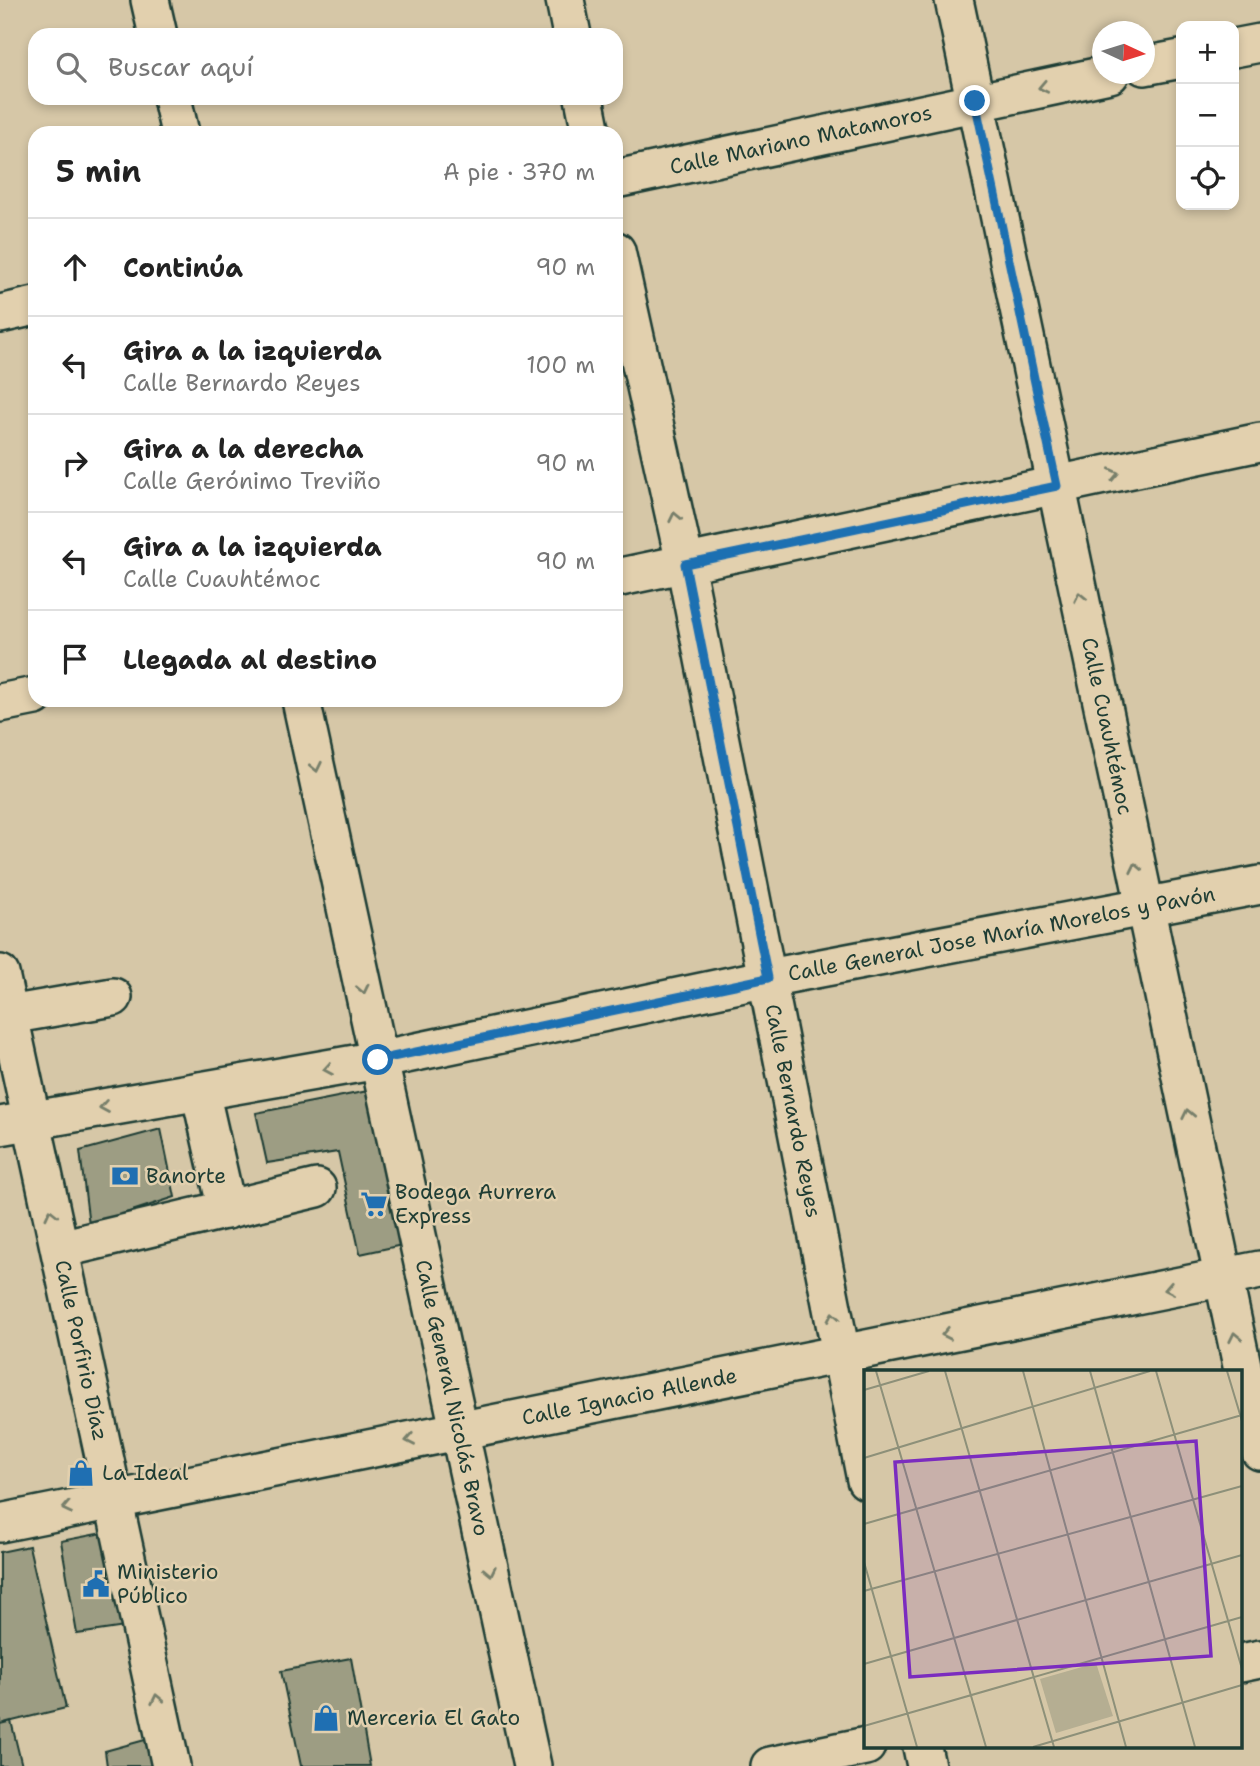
<!DOCTYPE html>
<html lang="es">
<head>
<meta charset="utf-8">
<style>
  body { margin:0; font-family:"Shantell Sans",sans-serif; background:#f2f2f2; color:#222 }
  .controls { position:absolute; right:21px; top:21px; display:grid; overflow:hidden; border-radius:14px; box-shadow:0 4px 10px #0003 }
  .controls button { width:63px; height:63px; display:grid; place-items:center; padding:0; border:0; border-bottom:2px solid #e0e0e0; background:#fff; color:#222; font:35px sans-serif }
  .compass { position:absolute; left:1092px; top:21px; width:63px; height:63px; border-radius:50%; background:#fff; box-shadow:0 4px 10px #0003; rotate:94deg }
  .stop { position:absolute; width:21px; height:21px; margin:-16px; border:5px solid #1f6fb2; border-radius:50%; background:#fff }
  .stop.end { background:#1f6fb2; border-color:#fff; box-shadow:0 2px 7px #0008 }
  .list { margin:0; padding:0; list-style:none }
  h2 { display:flex; justify-content:space-between; align-items:center; height:91px; margin:0; padding:0 28px; font-size:30px }
  h2 small { font-size:23px; font-weight:400; color:#767676 }
  .list li { display:grid; grid-template-columns:46px 1fr auto; gap:21px; align-items:center; box-sizing:border-box; height:98px; padding:0 28px; border-top:2px solid #e0e0e0 }
  .list b { display:block; font-size:26px; white-space:nowrap }
  .list p { margin:0; font-size:23px; white-space:nowrap; color:#767676 }
  .list em { font-size:23px; font-style:normal; color:#767676 }
  .icon { flex:none; width:38px; height:38px; fill:none; stroke:currentColor; stroke-width:2; stroke-linecap:round; stroke-linejoin:round }
  .map { position:relative; flex:none; width:1260px; height:1766px; overflow:hidden }
  .search { position:absolute; background:#fff; box-shadow:0 4px 10px #0003; left:28px; top:28px; width:595px; height:77px; display:flex; align-items:center; gap:18px; box-sizing:border-box; padding:0 24px; border-radius:21px; color:#767676; font-size:26px }
  .panel { position:absolute; background:#fff; box-shadow:0 4px 10px #0003; left:28px; top:126px; width:595px; height:581px; border-radius:21px }
  .map>svg:first-child { display:block }
  .building { fill:#9d9d83; stroke:#1f3d34; stroke-width:2 }
  .lines { fill:none; stroke-linecap:round; stroke-linejoin:round }
  .minor-casing { stroke:#1f3d34; stroke-width:42 }
  .minor { stroke:#e2d0ae; stroke-width:37 }
  .oneway { stroke:#777f6b }
  .route { stroke:#1f6fb2; stroke-width:9 }
  .labels { text-anchor:middle; dominant-baseline:central; stroke-width:5; stroke-linejoin:round; paint-order:stroke }
  .street-label { font-size:21px; fill:#1f3d34; stroke:#e2d0ae }
  .poi-label { font-size:21px; fill:#1f3d34; stroke:#e2d0ae; text-anchor:start }
  .inset-road { fill:none; stroke:#8d9079; stroke-width:2 }
  .view { fill:#7b2cbf; fill-opacity:0.15; stroke:#7b2cbf; stroke-width:3.5 }
  .inset-edge { fill:none; stroke:#1f3d34; stroke-width:3.5 }
</style>
</head>
<body>
<div class="map">
<svg width="1260" height="1766" viewBox="0 0 1260 1766">
  <rect width="100%" height="100%" fill="#d6c7a7"/>
  <filter id="ink" filterUnits="userSpaceOnUse"><feTurbulence type="fractalNoise" baseFrequency=".0143" numOctaves="2"/><feDisplacementMap in="SourceGraphic" scale="14" xChannelSelector="R" yChannelSelector="G"/><feConvolveMatrix kernelMatrix="1 2 1 2 8 2 1 2 1" color-interpolation-filters="sRGB"/></filter>
  <g filter="url(#ink)">
    <path class="building" d="M373 1090 407 1244 360 1254 338 1152 267 1163 256 1113Z
      M161 1129 175 1197 89 1225 80 1151Z
      M113 1531 132 1626 77 1634 61 1541Z
      M29 1546 66 1708 0 1724V1552Z
      M351 1658 370 1766H301L281 1671Z
      M11 1721 22 1766H0V1724Z
      M163 1735 169 1766H107L105 1751Z"/>
    <g class="lines">
      <defs>
        <g id="minor">
          <path d="M150 0 158 35"/>
          <path d="M565 0 572 35"/>
          <path id="s1" d="M954 0 1260 1451"/>
          <path d="M1234 48 1260 43"/>
          <path d="M1144 66 1181 59"/>
          <path d="M172 98 180 133"/>
          <path d="M584 98 591 133"/>
          <path id="s2" d="M616 179 1110 74"/>
          <path id="s3" d="M616 251 685 563 866 1480"/>
          <path d="M0 314 35 306"/>
          <path d="M616 578 1260 442"/>
          <path id="s4" d="M301 700 532 1766"/>
          <path d="M0 703 35 696"/>
          <path id="s5" d="M0 974 171 1766"/>
          <path d="M9 1015 113 997"/>
          <path d="M200 1091 227 1210"/>
          <path id="s6" d="M0 1126 378 1060 768 978 1260 885"/>
          <path d="M60 1249 317 1188"/>
          <path id="s7" d="M0 1523 1260 1270"/>
          <path d="M1241 1663 1260 1659"/>
          <path d="M922 1747 926 1766"/>
          <path d="M770 1766 866 1746"/>
        </g>
      </defs>
      <use href="#minor" class="minor-casing"/>
      <use href="#minor" class="minor"/>
    </g>
    <defs><path id="oneway-chevron" d="M-2-3.5L2.5 0L-2 3.5" fill="none" stroke-width="1.6" stroke-linecap="round" stroke-linejoin="round" transform="scale(1.75)"/></defs>
    <g class="oneway">
      <use href="#oneway-chevron" transform="translate(1043 87) rotate(168)"/>
      <use href="#oneway-chevron" transform="translate(1114 474) rotate(-12)"/>
      <use href="#oneway-chevron" transform="translate(675 517) rotate(-102)"/>
      <use href="#oneway-chevron" transform="translate(1080 597) rotate(-102)"/>
      <use href="#oneway-chevron" transform="translate(316 767) rotate(78)"/>
      <use href="#oneway-chevron" transform="translate(1136 868) rotate(-102)"/>
      <use href="#oneway-chevron" transform="translate(363 989) rotate(78)"/>
      <use href="#oneway-chevron" transform="translate(328 1069) rotate(170)"/>
      <use href="#oneway-chevron" transform="translate(104 1107) rotate(170)"/>
      <use href="#oneway-chevron" transform="translate(1188 1114) rotate(-102)"/>
      <use href="#oneway-chevron" transform="translate(51 1214) rotate(-103)"/>
      <use href="#oneway-chevron" transform="translate(1169 1289) rotate(169)"/>
      <use href="#oneway-chevron" transform="translate(833 1317) rotate(-101)"/>
      <use href="#oneway-chevron" transform="translate(946 1334) rotate(169)"/>
      <use href="#oneway-chevron" transform="translate(1235 1337) rotate(-102)"/>
      <use href="#oneway-chevron" transform="translate(410 1440) rotate(169)"/>
      <use href="#oneway-chevron" transform="translate(67 1508) rotate(168)"/>
      <use href="#oneway-chevron" transform="translate(490 1571) rotate(78)"/>
      <use href="#oneway-chevron" transform="translate(157 1699) rotate(-102)"/>
    </g>
  </g>
  <g class="lines" filter="url(#ink)">
    <path class="route" d="M378 1060 768 978 685 564 1057 486 975 101"/>
  </g>
  <defs>
    <symbol id="bank-bare" viewBox="-9 -9 18 18"><path d="M-6-4H6V4H-6ZM0-2.3a2.3 2.3 0 1 0 0 4.6a2.3 2.3 0 1 0 0-4.6Z" fill="#1f6fb2" stroke="#e2d0ae" stroke-width="2.5" paint-order="stroke"/></symbol>
    <symbol id="supermarket-bare" viewBox="-9 -9 18 18"><path d="M-6-5.5h2.5l.6 2H6L4.5 2H-2.5L-4.4-4H-6ZM-1.5 3.2a1.3 1.3 0 1 0 .1 0ZM3 3.2a1.3 1.3 0 1 0 .1 0Z" fill="#1f6fb2" stroke="#e2d0ae" stroke-width="2.5" paint-order="stroke"/></symbol>
    <symbol id="shop-bare" viewBox="-9 -9 18 18"><path d="M-5-2.5h2.3a2.7 3.5 0 0 1 5.4 0H5L5.5 6h-11ZM-1.5-2.5h3a1.5 2.3 0 0 0-3 0Z" fill="#1f6fb2" stroke="#e2d0ae" stroke-width="2.5" paint-order="stroke"/></symbol>
    <symbol id="civic-bare" viewBox="-9 -9 18 18"><path d="M-.6-6.5H3V-4.5H.6V-3L4-1V1h2V6H-6V1h2V-1L-.6-3ZM-1.2 2.5V6h2.4V2.5Z" fill="#1f6fb2" stroke="#e2d0ae" stroke-width="2.5" paint-order="stroke"/></symbol>
  </defs>
  <g fill-rule="evenodd">
    <use href="#bank-bare" x="106" y="1157" width="38" height="38"/>
    <use href="#supermarket-bare" x="355" y="1185" width="38" height="38"/>
    <use href="#shop-bare" x="62" y="1454" width="38" height="38"/>
    <use href="#civic-bare" x="77" y="1565" width="38" height="38"/>
    <use href="#shop-bare" x="307" y="1699" width="38" height="38"/>
  </g>
  <g class="labels">
    <g class="street-label">
      <text stroke="none"><textPath href="#s2" startOffset="189">Calle Mariano Matamoros</textPath></text>
      <text stroke="none"><textPath href="#s1" startOffset="742">Calle Cuauhtémoc</textPath></text>
      <text stroke="none"><textPath href="#s6" startOffset="1020">Calle General Jose María Morelos y Pavón</textPath></text>
      <text stroke="none"><textPath href="#s3" startOffset="878">Calle Bernardo Reyes</textPath></text>
      <text stroke="none"><textPath href="#s5" startOffset="385">Calle Porfirio Díaz</textPath></text>
      <text stroke="none"><textPath href="#s4" startOffset="714">Calle General Nicolás Bravo</textPath></text>
      <text stroke="none"><textPath href="#s7" startOffset="642">Calle Ignacio Allende</textPath></text>
    </g>
    <g class="poi-label">
      <text x="146" y="1176">Banorte</text>
      <text x="395" y="1192">Bodega Aurrera<tspan x="395" dy="24">Express</tspan></text>
      <text x="102" y="1473">La Ideal</text>
      <text x="117" y="1572">Ministerio<tspan x="117" dy="24">Público</tspan></text>
      <text x="347" y="1718">Merceria El Gato</text>
    </g>
  </g>
  <g transform="translate(864 1370)">
    <rect width="378" height="378" fill="#d6c7a7"/>
    <path d="M232 293 249 346 192 363 176 309Z" fill="#b5ae92"/>
    <path class="inset-road" d="M12 1 122 377M81 1 190 377M159 1 262 377M226 1 331 377M292 1 378 299M363 1 378 51M0 20 65 1M0 88 286 1M0 154 378 45M0 192 53 377M0 221 378 116M0 294 378 185M0 356 378 247M169 377 378 315"/>
    <path class="view" d="M332 71 347 286 46 307 31 92Z"/>
    <rect width="378" height="378" class="inset-edge"/>
  </g>
</svg>
<div class="controls">
<button>+</button>
<button>−</button>
<button><svg class="icon" aria-label="locate" viewBox="0 0 24 24"><circle cx="12" cy="12" r="6"/><path d="M12 2v4M12 18v4M2 12h4M18 12h4"/></svg></button>
</div>
<svg class="compass" viewBox="-18 -18 36 36"><path d="M0-13l5 13h-10z" fill="#e53935"/><path d="M0 13l5-13h-10z" fill="#767676"/></svg>
<div class="stop" style="left:378px;top:1060px"></div>
<div class="stop end" style="left:975px;top:101px"></div>
<div class="search"><svg class="icon" aria-label="search" viewBox="0 0 24 24"><circle cx="10" cy="10" r="6"/><path d="M15 15l6 6"/></svg>Buscar aquí</div>
<section class="panel">
<h2>5 min<small>A pie · 370 m</small></h2>
<ul class="list">
<li><svg class="icon" aria-label="ahead" viewBox="0 0 24 24"><path d="M12 20V5M6 11l6-6 6 6"/></svg><div><b>Continúa</b></div><em>90 m</em></li>
<li><svg class="icon" aria-label="left" viewBox="0 0 24 24"><path d="M17 20v-9H6M10 6l-5 5 5 5"/></svg><div><b>Gira a la izquierda</b><p>Calle Bernardo Reyes</p></div><em>100 m</em></li>
<li><svg class="icon" aria-label="right" viewBox="0 0 24 24"><path d="M7 20v-9h11M14 6l5 5-5 5"/></svg><div><b>Gira a la derecha</b><p>Calle Gerónimo Treviño</p></div><em>90 m</em></li>
<li><svg class="icon" aria-label="left" viewBox="0 0 24 24"><path d="M17 20v-9H6M10 6l-5 5 5 5"/></svg><div><b>Gira a la izquierda</b><p>Calle Cuauhtémoc</p></div><em>90 m</em></li>
<li><svg class="icon" aria-label="arrive" viewBox="0 0 24 24"><path d="M6 21V4h12l-3 4 3 4H6"/></svg><div><b>Llegada al destino</b></div></li>
</ul>
</section>
</div>
</body>
</html>
